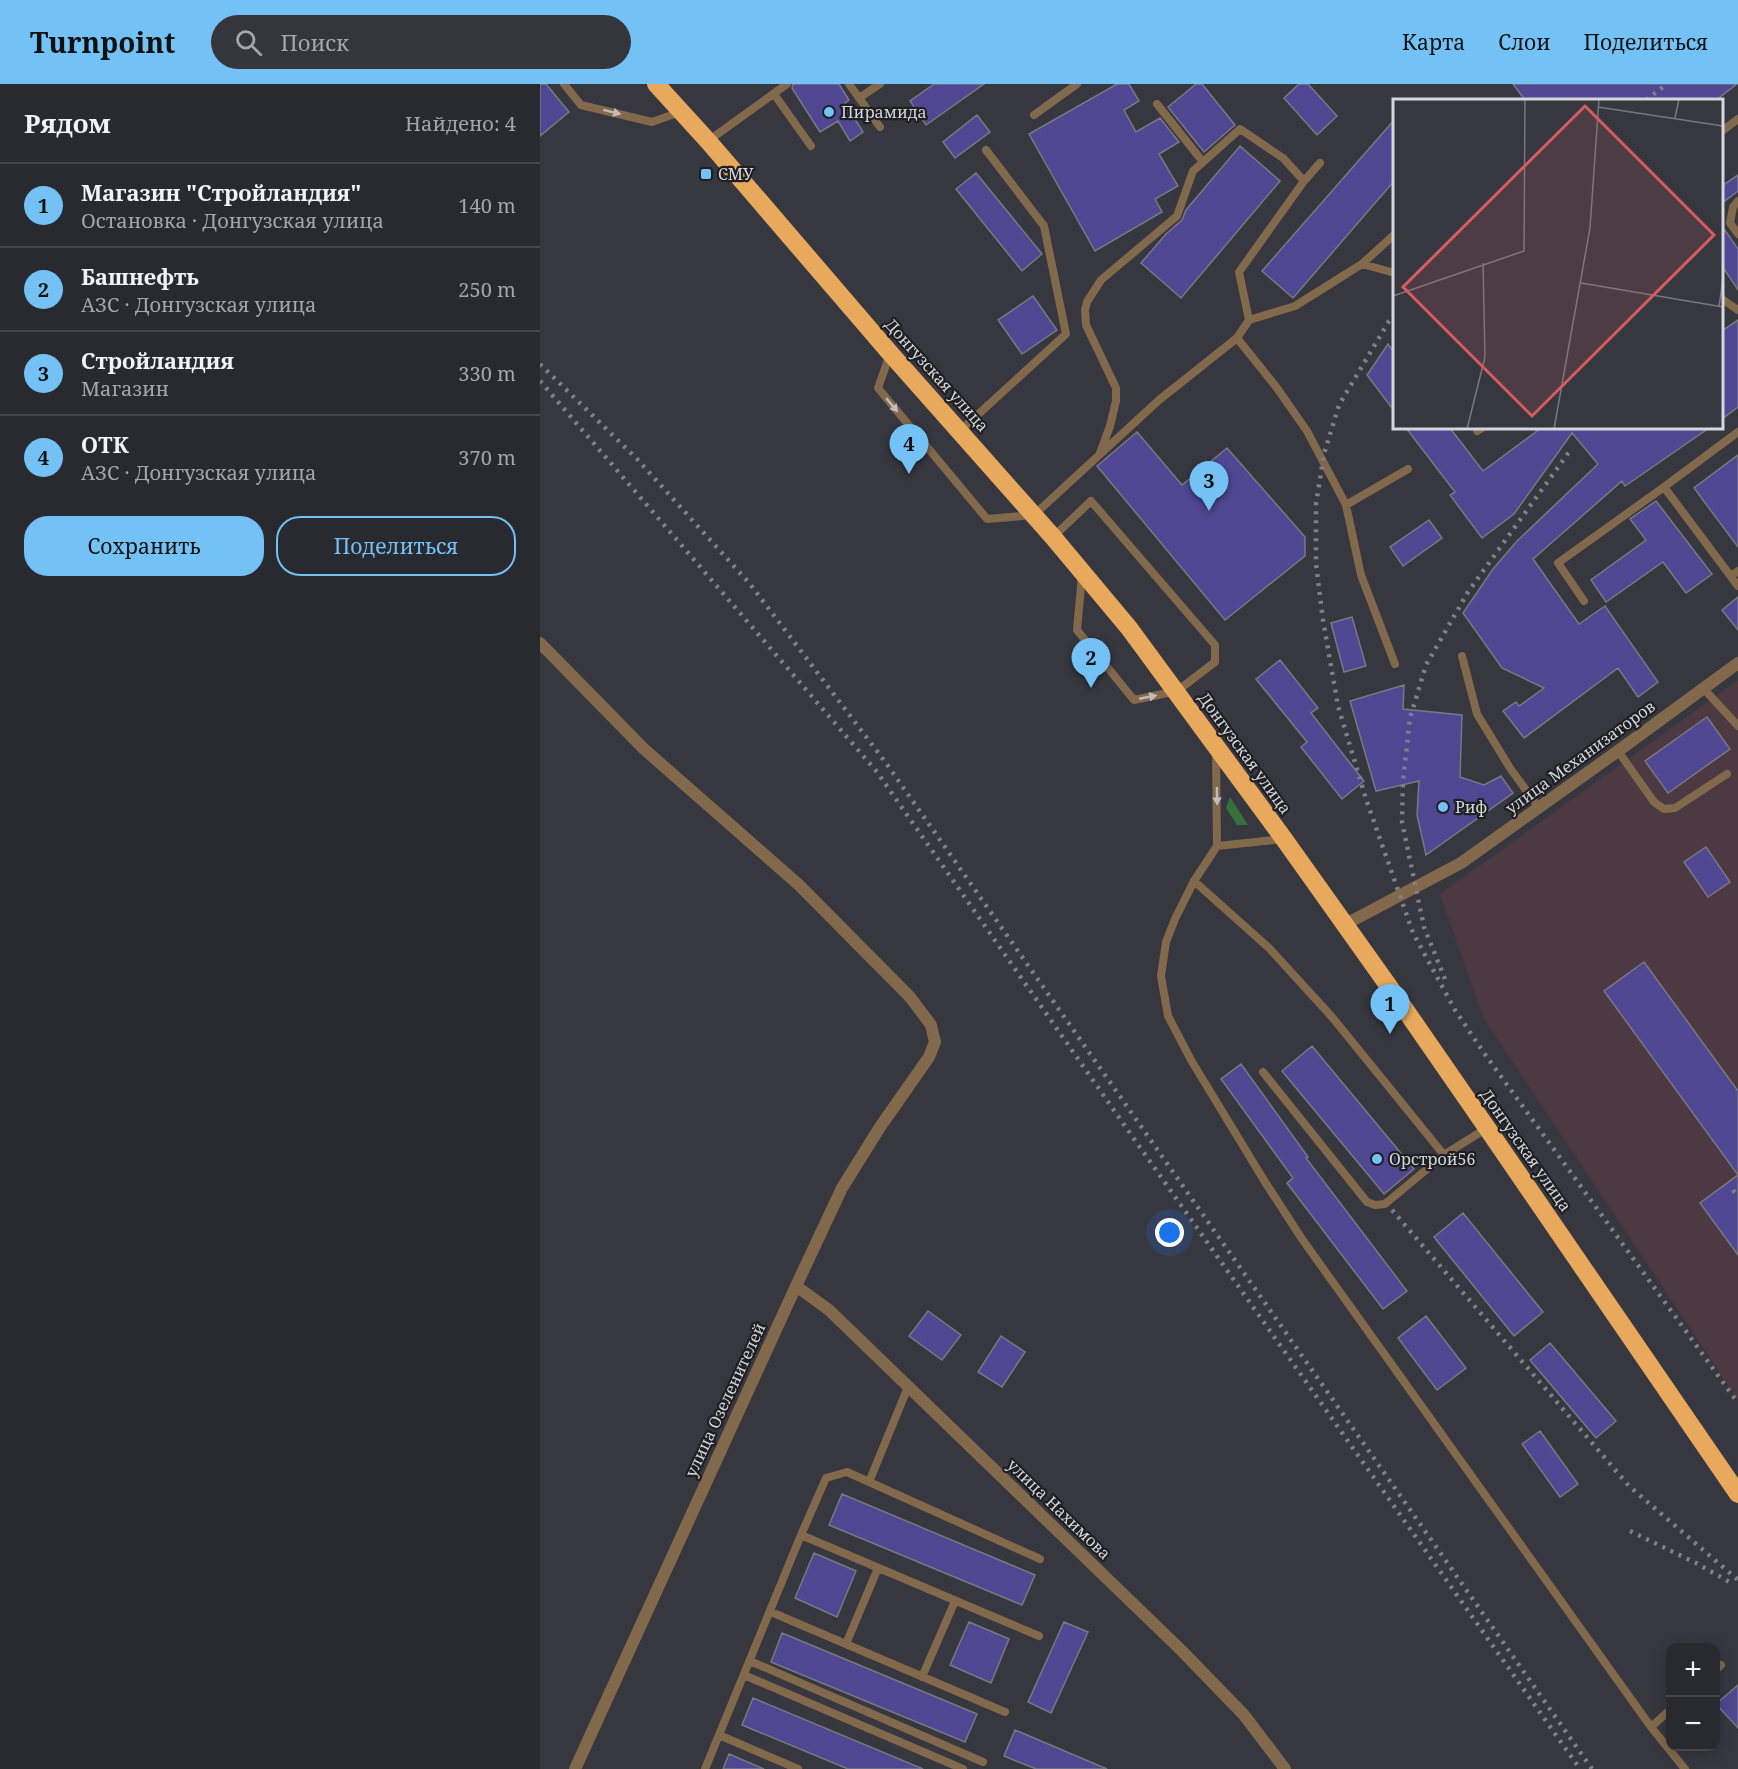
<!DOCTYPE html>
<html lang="ru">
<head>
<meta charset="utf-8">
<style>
  body { margin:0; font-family:"Noto Serif",serif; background:#35353c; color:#f1f3f6 }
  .controls { position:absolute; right:18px; bottom:18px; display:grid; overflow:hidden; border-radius:12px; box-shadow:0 3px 15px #0003 }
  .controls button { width:54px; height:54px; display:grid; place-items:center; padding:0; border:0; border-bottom:2px solid #45454c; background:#292930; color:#f1f3f6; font:30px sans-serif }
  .you { position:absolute; left:630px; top:1149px; width:21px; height:21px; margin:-15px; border:4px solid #fff; border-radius:50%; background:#1a73e8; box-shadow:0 0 0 9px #1a73e833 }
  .badge { display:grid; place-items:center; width:39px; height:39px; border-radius:50%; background:#73c1f5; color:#111; font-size:20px; font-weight:700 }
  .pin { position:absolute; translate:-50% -50px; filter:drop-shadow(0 2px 3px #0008) }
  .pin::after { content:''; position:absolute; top:32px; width:21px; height:18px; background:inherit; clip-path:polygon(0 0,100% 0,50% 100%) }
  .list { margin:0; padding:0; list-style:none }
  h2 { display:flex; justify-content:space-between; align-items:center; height:78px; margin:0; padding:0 24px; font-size:26px }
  h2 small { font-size:20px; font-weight:400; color:#a5a6ab }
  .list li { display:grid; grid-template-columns:39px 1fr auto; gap:18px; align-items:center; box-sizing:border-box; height:84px; padding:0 24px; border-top:2px solid #45454c }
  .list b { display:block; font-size:22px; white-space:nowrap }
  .list p { margin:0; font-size:20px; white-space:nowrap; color:#a5a6ab }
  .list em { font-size:20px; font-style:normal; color:#a5a6ab }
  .actions { display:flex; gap:12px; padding:18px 24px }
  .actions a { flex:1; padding:14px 0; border:2px solid #73c1f5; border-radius:24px; text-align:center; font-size:21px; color:#73c1f5 }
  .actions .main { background:#73c1f5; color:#111 }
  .icon { flex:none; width:33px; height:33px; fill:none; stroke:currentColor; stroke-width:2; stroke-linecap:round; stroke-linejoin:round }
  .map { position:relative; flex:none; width:1198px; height:1685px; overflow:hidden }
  header { display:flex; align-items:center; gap:36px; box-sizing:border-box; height:84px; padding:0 30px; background:#73c1f5; color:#111 }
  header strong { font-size:28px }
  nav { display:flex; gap:33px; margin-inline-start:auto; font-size:21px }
  .search { width:420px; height:54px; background:#35353c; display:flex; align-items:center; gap:15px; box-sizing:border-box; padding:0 21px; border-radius:33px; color:#a5a6ab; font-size:22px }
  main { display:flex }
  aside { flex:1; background:#292930 }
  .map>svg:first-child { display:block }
  .industrial { fill:#4c3941 }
  .green { fill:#37703d }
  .building { fill:#504792; stroke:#787882; stroke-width:1.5 }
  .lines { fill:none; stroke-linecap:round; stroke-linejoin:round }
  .lane { stroke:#82694b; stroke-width:8 }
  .street { stroke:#82694b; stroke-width:12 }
  .highway { stroke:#e8a95c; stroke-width:18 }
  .rail { stroke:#7f7f87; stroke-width:4.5; stroke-dasharray:3 6; stroke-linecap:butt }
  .oneway { fill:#c1bcb8 }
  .poi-dot { fill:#73c1f5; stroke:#1f1f23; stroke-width:2 }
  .labels { text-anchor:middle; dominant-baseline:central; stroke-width:4.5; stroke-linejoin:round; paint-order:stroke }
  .poi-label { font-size:16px; fill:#d6d7dc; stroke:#1f1f23; text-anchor:start }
  .street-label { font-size:16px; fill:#d6d7dc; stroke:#1f1f23 }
  .inset-road { fill:none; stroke:#77777e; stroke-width:1.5 }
  .view { fill:#d65c5e; fill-opacity:0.15; stroke:#d65c5e; stroke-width:3 }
  .inset-edge { fill:none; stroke:#d6d7dc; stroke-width:3 }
</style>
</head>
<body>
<header>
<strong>Turnpoint</strong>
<div class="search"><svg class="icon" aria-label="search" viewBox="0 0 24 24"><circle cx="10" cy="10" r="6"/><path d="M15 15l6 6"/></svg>Поиск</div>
<nav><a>Карта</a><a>Слои</a><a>Поделиться</a></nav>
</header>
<main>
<aside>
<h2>Рядом<small>Найдено: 4</small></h2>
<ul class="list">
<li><span class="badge">1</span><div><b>Магазин &quot;Стройландия&quot;</b><p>Остановка · Донгузская улица</p></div><em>140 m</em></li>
<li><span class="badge">2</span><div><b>Башнефть</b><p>АЗС · Донгузская улица</p></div><em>250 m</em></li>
<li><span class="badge">3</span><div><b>Стройландия</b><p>Магазин</p></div><em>330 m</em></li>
<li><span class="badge">4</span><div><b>ОТК</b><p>АЗС · Донгузская улица</p></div><em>370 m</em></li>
</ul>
<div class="actions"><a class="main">Сохранить</a><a>Поделиться</a></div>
</aside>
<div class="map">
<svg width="1198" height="1685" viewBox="0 0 1198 1685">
  <rect width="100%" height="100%" fill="#373740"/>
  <path class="industrial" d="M1198 596V1316L943 933 900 810Z"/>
  <path class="green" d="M690 713 708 741H697L686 724Z"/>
  <path class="building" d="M0 0H6L29 28 0 52Z
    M253 0H299L309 16 305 19 323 48 310 57 298 37 280 48 252 4Z
    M394 0H444L386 41 370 17Z
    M577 0H589L599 17 584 26 596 48 620 34 639 58 619 70 638 102 615 115 622 128 555 167 489 50Z
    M656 0H662L695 41 664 68 628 23Z
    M759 0H768L797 32 777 51 744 14Z
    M973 0H1197L1176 16H985Z
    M437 31 450 48 415 74 403 58Z
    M855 35V96L753 214 722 187Z
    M700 62 740 97 641 214 601 179 626 150 642 136 646 126Z
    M436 89 502 170 482 187 416 105Z
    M1198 91V107L1182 119V102Z
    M1182 142 1198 165V206L1182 182Z
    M493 212 517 246 482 270 458 236Z
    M1198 236V323L1182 335V247Z
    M848 260 855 270V328L827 291Z
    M866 344H910L943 387 1001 344H1169L1085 402 1082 397 993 475 1039 540 1065 522 1118 598 1098 613 1078 584 984 654 963 627 976 618 979 622 1004 604 962 584 923 529 953 485 977 457 1058 380 1032 349 974 430 942 454 910 411 915 408Z
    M597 348 642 401 687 364 765 453V472L685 536 557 382Z
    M1198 371V463L1154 404Z
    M1116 417 1172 490 1146 509 1123 478 1066 518 1051 496 1106 456 1090 435Z
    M889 436 902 454 863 482 850 463Z
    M1198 513V546L1182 526Z
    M812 533 826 582 804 588 791 539Z
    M740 576 778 624 771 629 824 697 802 715 761 663 767 658 716 595Z
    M864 601 863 625 922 631 920 693 944 701 961 692 973 709 886 771 877 731 879 697 836 707 810 617Z
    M1167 633 1190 665 1128 709 1105 677Z
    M1166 763 1190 798 1168 813 1144 778Z
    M1104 878 1198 1007V1091L1064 907Z
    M772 962 874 1085 844 1110 742 987Z
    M701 980 768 1073 766 1074 867 1207 843 1225 747 1099 753 1094 681 995Z
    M1198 1091V1171L1160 1119Z
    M923 1129 1003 1228 974 1252 894 1153Z
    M388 1227 421 1251 402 1276 369 1252Z
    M886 1232 926 1284 897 1306 858 1254Z
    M461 1252 485 1268 462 1303 438 1288Z
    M1010 1259 1076 1337 1056 1354 990 1276Z
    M1000 1347 1038 1400 1020 1413 982 1360Z
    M302 1410 495 1491 482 1521 289 1441Z
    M274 1469 316 1487 297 1533 255 1514Z
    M429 1538 469 1555 451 1599 410 1581Z
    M524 1538 548 1548 511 1629 488 1618Z
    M242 1549 437 1630 425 1658 231 1578Z
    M1198 1601V1644L1176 1620Z
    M213 1614 383 1685H308L202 1641Z
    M475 1646 567 1685H496L464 1672Z
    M189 1670 224 1685H183Z"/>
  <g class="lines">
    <path class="lane" d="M24 0 41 21 112 38 140 28
      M309 0 340 43
      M234 10 271 62
      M319 14 340 0
      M617 20 663 78
      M494 31 537 0
      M1182 47 1198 35
      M168 57 247 0
      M1198 117 1193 123 1190 139 1198 150
      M822 180 855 189
      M1182 215 1198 226
      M709 236 755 222 822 180 855 150
      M697 254 737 304 767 347 806 421 821 491 855 580
      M350 270 338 304 447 435 494 431 619 316 697 254 709 236 699 188 764 97 780 79
      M420 347 526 250 504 142 446 66
      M937 347 942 344
      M1198 348 1124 403 1198 502
      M560 369 570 342 576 317V304L546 241 545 226 547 218 561 196 637 132 653 87 700 45 743 74 764 97
      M806 421 868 385
      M513 453 551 417 675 561V578L637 607 594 616 537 546 542 491
      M1191 492 1198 487
      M1044 517 1018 479 1124 403
      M922 572 937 630 970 684 999 724
      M1163 604 1198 642
      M676 667 677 762 654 797 635 835 626 858 621 892 628 932 651 976 725 1098 762 1155 1111 1643 1145 1685
      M1078 667 1114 718 1124 725 1135 724 1187 690
      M677 762 743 755
      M654 797 729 864 792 933 904 1071 947 1044
      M723 988 827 1118 835 1121 845 1120 904 1071
      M329 1398 368 1303
      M261 1451 499 1552
      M231 1528 465 1628
      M306 1560 338 1484
      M210 1577 443 1678
      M1176 1586 1181 1581
      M204 1591 423 1685
      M382 1593 415 1517
      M1111 1643 1130 1626
      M179 1651 258 1685
      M165 1685 261 1451 286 1394 307 1388 500 1475"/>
    <path class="street" d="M0 559 104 665 259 801 370 913 391 941 395 958 389 973 340 1043 302 1104 256 1202 35 1685
      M804 841 921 779 1078 667 1198 579
      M256 1202 289 1226 641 1566 704 1631 745 1685"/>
    <path class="highway" d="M116 0 168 57 350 269 513 453 589 544 744 755 855 911 947 1044 1198 1410"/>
    <path class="rail" d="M1106 16 1127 0
      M855 230 849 237 799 321 784 370 776 420V480L783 536 798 622 826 715 873 849 915 926 944 969 1198 1319
      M0 280 97 375 210 500 346 679 1052 1685
      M0 297 337 688 592 1052 1040 1685
      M905 895 884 843 862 738 863 697 870 634 886 581 928 508 1029 368
      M1193 1106 1198 1113
      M852 1126 1089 1402 1198 1496
      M1090 1447 1156 1479 1193 1500"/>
  </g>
  <defs><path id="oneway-solid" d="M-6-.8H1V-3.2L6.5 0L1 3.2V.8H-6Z" transform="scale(1.5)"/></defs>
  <g class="oneway">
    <use href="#oneway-solid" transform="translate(72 28) rotate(14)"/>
    <use href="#oneway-solid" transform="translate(352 321) rotate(50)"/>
    <use href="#oneway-solid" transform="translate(608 613) rotate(-11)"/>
    <use href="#oneway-solid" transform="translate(677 712) rotate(89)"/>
  </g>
  <g class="poi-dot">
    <circle cx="289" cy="28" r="6"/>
    <rect x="160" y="84" width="12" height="12" rx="3"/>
    <circle cx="903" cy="723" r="6"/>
    <circle cx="837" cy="1075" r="6"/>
  </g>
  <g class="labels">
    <g class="poi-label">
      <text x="301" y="28">Пирамида</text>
      <text x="178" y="90">СМУ</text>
      <text x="915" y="723">Риф</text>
      <text x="849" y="1075">Орстрой56</text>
    </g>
    <g class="street-label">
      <text transform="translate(397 291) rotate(48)">Донгузская улица</text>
      <text transform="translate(705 669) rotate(54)">Донгузская улица</text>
      <text transform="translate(1040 673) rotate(-36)">улица Механизаторов</text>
      <text transform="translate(986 1066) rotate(55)">Донгузская улица</text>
      <text transform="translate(185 1316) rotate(-65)">улица Озеленителей</text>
      <text transform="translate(519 1425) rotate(44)">улица Нахимова</text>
    </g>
  </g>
  <g transform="translate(853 15)">
    <rect width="330" height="330" fill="#373740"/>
    <path class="inset-road" d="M205 8 330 27M282 19 286 0M188 184 330 208M0 197 131 152 132 0M326 208 330 179M74 330 92 258 90 164M161 330 197 129 206 0"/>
    <path class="view" d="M192 7 321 136 139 317 10 188Z"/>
    <rect width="330" height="330" class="inset-edge"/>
  </g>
</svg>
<div class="controls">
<button>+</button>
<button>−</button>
</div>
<div class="you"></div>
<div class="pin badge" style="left:850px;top:950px">1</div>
<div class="pin badge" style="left:551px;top:604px">2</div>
<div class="pin badge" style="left:669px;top:427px">3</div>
<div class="pin badge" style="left:369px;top:390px">4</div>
</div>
</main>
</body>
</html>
